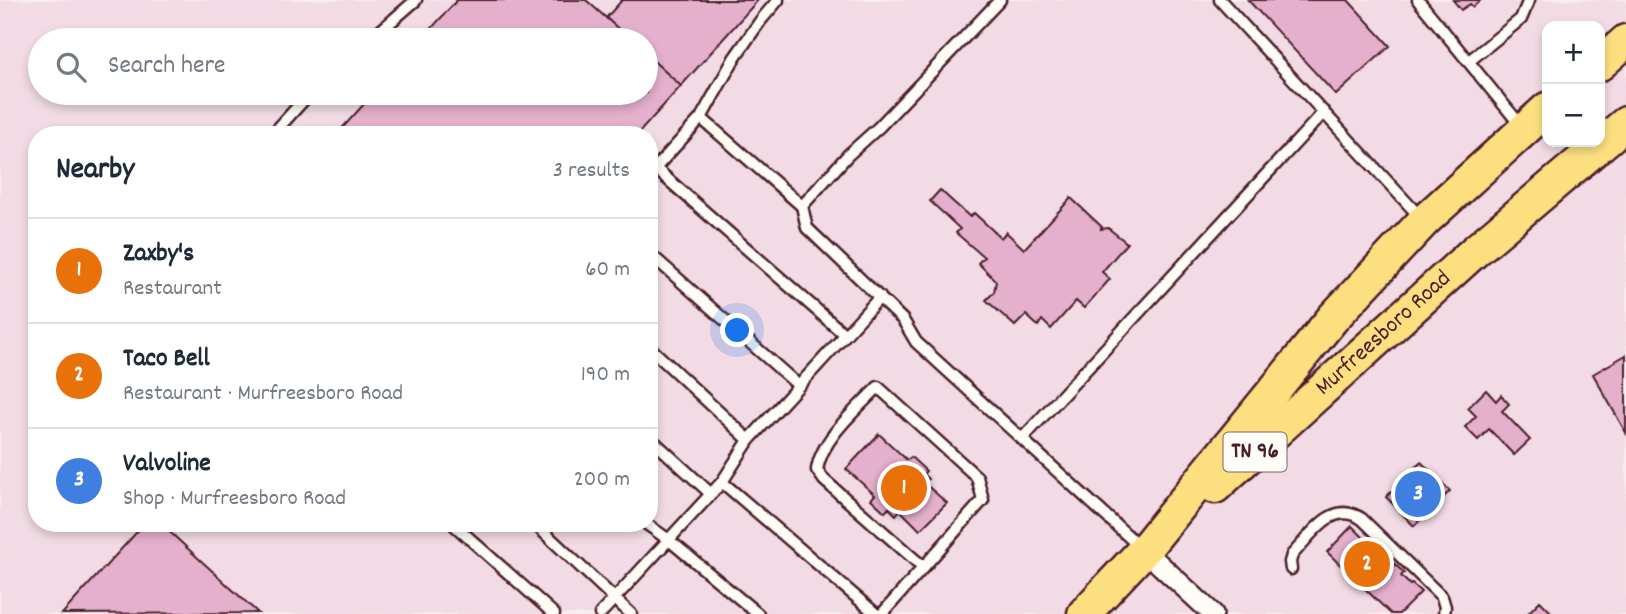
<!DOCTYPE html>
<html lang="en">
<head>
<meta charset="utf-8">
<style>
  body { margin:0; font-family:Dekko,sans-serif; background:#f2f2f3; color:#1f2937 }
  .controls { position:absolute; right:21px; top:21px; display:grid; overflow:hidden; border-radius:14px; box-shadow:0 4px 10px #0003 }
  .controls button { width:63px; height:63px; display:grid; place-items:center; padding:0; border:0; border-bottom:2px solid #e0e1e3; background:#fff; color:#1f2937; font:35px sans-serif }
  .you { position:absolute; left:738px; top:331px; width:24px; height:24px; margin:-18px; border:5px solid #fff; border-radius:50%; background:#1a73e8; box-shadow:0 0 0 10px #1a73e833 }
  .badge { display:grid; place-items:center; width:46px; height:46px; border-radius:50%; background:#db2777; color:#fff; font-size:23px; font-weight:700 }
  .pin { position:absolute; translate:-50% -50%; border:4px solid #fff; box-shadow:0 2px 7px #0006 }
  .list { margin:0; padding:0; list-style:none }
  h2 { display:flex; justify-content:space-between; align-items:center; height:91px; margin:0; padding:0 28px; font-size:30px }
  h2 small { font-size:23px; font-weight:400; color:#747a83 }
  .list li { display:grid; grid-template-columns:46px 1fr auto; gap:21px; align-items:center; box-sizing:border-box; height:105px; padding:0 28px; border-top:2px solid #e0e1e3 }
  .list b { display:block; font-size:26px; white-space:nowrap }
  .list p { margin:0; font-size:23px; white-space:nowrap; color:#747a83 }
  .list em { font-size:23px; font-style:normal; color:#747a83 }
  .icon { flex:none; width:38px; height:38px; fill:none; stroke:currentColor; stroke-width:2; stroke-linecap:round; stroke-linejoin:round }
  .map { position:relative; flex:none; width:1626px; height:614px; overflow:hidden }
  .search { position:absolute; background:#fff; box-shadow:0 4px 10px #0003; left:28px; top:28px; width:630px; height:77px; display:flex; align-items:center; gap:18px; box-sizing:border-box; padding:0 24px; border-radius:38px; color:#747a83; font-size:26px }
  .panel { position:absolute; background:#fff; box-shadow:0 4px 10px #0003; left:28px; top:126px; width:630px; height:406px; border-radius:28px }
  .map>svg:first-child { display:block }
  .built { fill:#f2dbe4; fill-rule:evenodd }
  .building { fill:#e4b0cc; stroke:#4a1f2b; stroke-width:2 }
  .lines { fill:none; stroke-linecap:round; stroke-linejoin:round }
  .service-casing { stroke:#4a1f2b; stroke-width:15 }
  .minor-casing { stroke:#4a1f2b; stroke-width:24 }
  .trunk-casing { stroke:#4a1f2b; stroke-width:37 }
  .service { stroke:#fdfcf7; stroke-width:10 }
  .minor { stroke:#fdfcf7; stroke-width:19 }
  .trunk { stroke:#fce080; stroke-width:32 }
  .labels { text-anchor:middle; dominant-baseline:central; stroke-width:5; stroke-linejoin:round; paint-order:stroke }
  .shield { fill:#fdfcf7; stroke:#806168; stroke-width:2 }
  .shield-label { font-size:23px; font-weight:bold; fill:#4a1f2b }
  .street-label { font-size:24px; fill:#4a1f2b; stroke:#fdfcf7 }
</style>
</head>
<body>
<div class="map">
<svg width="1626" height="614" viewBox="0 0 1626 614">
  <rect width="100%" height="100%" fill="#f8edee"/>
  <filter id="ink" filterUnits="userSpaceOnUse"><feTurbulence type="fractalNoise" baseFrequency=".0143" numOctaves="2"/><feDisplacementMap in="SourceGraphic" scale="14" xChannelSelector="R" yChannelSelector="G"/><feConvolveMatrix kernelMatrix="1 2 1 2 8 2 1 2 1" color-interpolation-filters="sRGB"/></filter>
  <g filter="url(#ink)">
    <path class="built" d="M0 0H1626V614H0ZM1547 26H1600V142H1547ZM40 40H646V93H40ZM37 135H649V523H37Z"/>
    <path class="building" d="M457 0H586L631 40H421Z
      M622 0H758L681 86 646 54V40H631L606 18Z
      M1248 0H1348L1390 46 1336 95Z
      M1453 0H1481L1473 7 1470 4 1461 10Z
      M646 54 681 86 637 135H336L374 93H646Z
      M940 190 970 217 974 213 1001 238 1006 232 1024 249 1071 198 1102 227 1101 229 1108 228 1127 243 1102 272 1110 279 1084 308 1076 301 1051 329 1042 320 1038 326 1026 315 1015 326 986 300 994 292 996 281 978 263 984 257 956 233 960 229 930 201Z
      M1626 355V433L1593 374Z
      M1486 390 1496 401 1501 395 1509 404 1502 411 1530 440 1514 455 1489 429 1478 440 1465 427 1476 416 1468 408Z
      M879 434 907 460 911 457 926 471 923 474 928 479 924 483 947 503 920 530 900 510 896 515 889 508 885 512 871 499 875 495 846 469Z
      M1421 462 1450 491 1414 526 1386 497Z
      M145 523H160L258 613 62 614Z
      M1352 526 1382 556 1384 554 1404 573 1401 576 1410 585 1412 584 1421 592 1399 614H1391L1327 552Z
      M1540 601 1553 614H1527Z"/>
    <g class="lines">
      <defs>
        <path id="service" d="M1220 0 1421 218
          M1418 0 1522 127
          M370 40 416 0
          M1469 61 1521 19 1529 0
          M701 118 802 206 807 228 903 320 916 342 1140 547
          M272 135 310 93
          M656 169 844 334
          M649 175 701 118 735 57 761 20 778 0
          M802 206 848 155 879 127 1000 0
          M649 253 798 385
          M649 347 749 440
          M649 437 710 493
          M1022 439 1324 112
          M722 482 876 614
          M452 523 554 614
          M534 523 631 614
          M645 523 669 540 758 614
          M1291 569 1290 562 1292 555C1311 535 1332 499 1362 519L1442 597 1445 607 1444 614
          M600 614 722 482 749 440 880 297
          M882 614 983 500 977 477 878 387C857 409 821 439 817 470L824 480 922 566"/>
        <path id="minor" d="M1144 550 1213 614"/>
        <g id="trunk">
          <path d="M1600 64 1626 41"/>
          <path id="s1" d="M1215 487 1475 251 1626 123"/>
          <path d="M1084 614 1144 550 1333 318 1424 221 1547 109"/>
        </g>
      </defs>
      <use href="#service" class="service-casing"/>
      <use href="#minor" class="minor-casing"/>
      <use href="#trunk" class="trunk-casing"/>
      <use href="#service" class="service"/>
      <use href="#minor" class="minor"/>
      <use href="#trunk" class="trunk"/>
    </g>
  </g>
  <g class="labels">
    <rect class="shield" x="1223.5" y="432.5" width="63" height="39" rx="5"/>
    <g class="shield-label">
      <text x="1255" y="452">TN 96</text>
    </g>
    <g class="street-label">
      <text stroke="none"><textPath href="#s1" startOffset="228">Murfreesboro Road</textPath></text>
    </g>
  </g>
</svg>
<div class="controls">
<button>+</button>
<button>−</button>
</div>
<div class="you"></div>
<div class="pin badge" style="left:904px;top:488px;background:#e8710a">1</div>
<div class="pin badge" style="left:1367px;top:564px;background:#e8710a">2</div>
<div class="pin badge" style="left:1418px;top:494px;background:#3f7fe0">3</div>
<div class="search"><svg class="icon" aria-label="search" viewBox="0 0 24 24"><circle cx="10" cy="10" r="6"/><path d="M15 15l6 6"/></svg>Search here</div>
<section class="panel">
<h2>Nearby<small>3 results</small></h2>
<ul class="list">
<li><span class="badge" style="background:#e8710a">1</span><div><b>Zaxby's</b><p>Restaurant</p></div><em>60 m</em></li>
<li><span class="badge" style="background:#e8710a">2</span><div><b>Taco Bell</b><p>Restaurant · Murfreesboro Road</p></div><em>190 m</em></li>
<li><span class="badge" style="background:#3f7fe0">3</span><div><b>Valvoline</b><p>Shop · Murfreesboro Road</p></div><em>200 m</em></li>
</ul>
</section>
</div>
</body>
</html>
